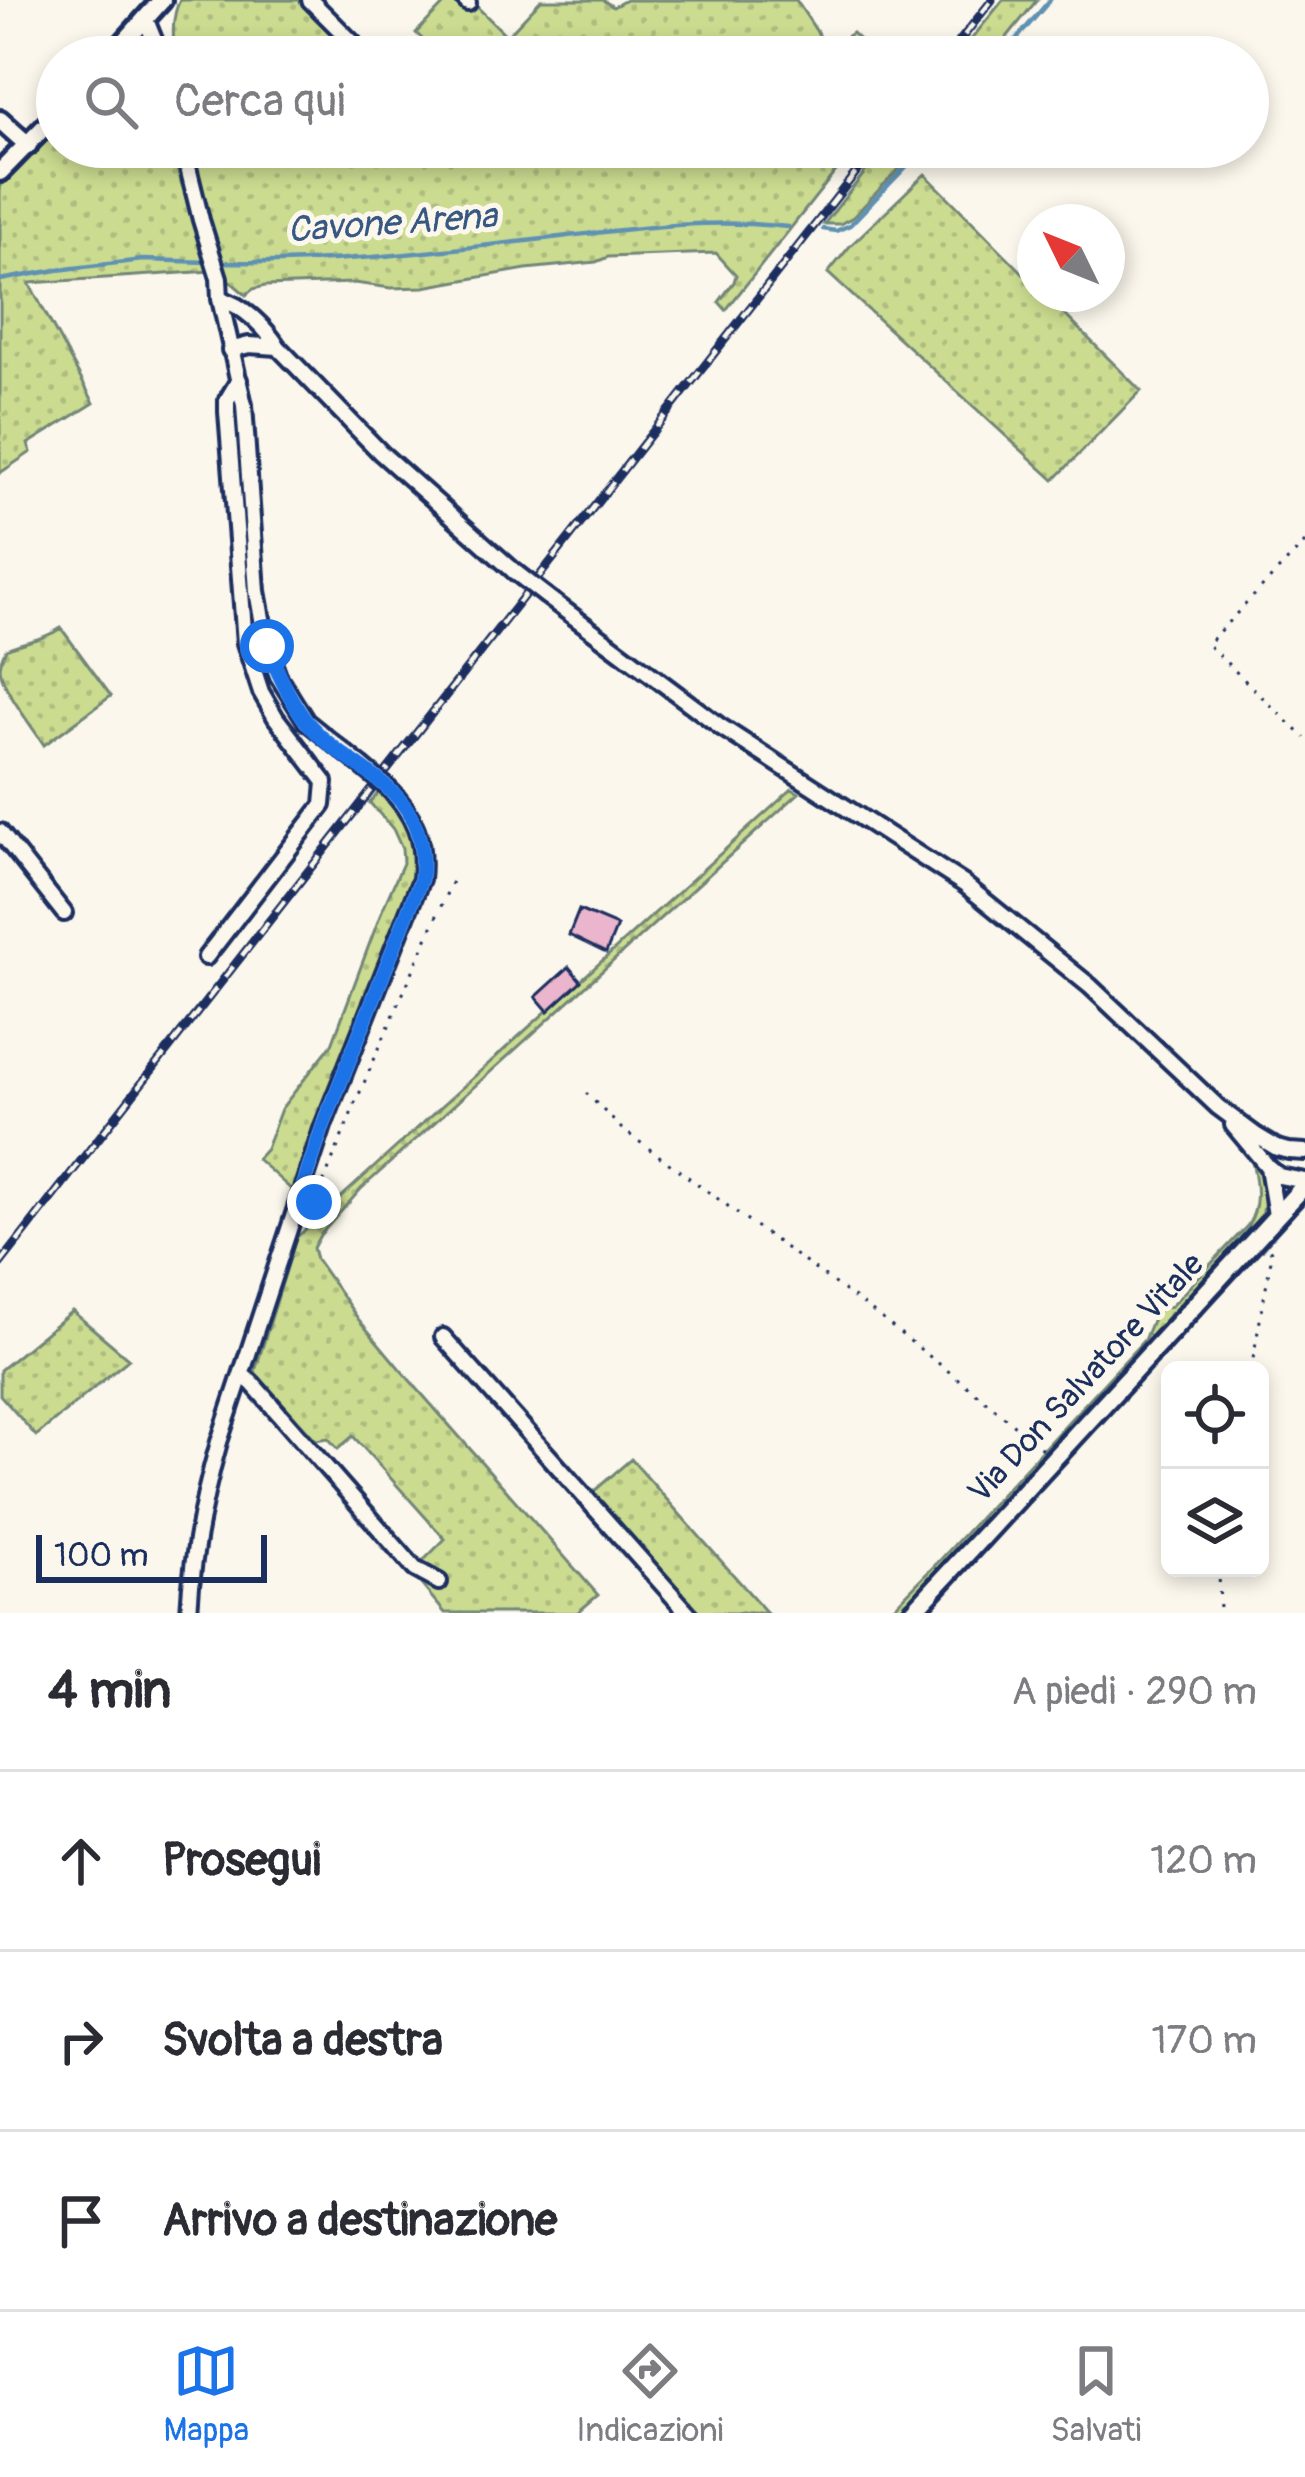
<!DOCTYPE html>
<html lang="it">
<head>
<meta charset="utf-8">
<style>
  body { margin:0; font-family:Pangolin,sans-serif; background:#f7f7f7; color:#2b2b33 }
  .controls { position:absolute; right:36px; bottom:36px; display:grid; overflow:hidden; border-radius:18px; box-shadow:0 6px 18px #0003 }
  .controls button { width:108px; height:108px; display:grid; place-items:center; padding:0; border:0; border-bottom:3px solid #e1e1e2; background:#fff; color:#2b2b33; font:60px sans-serif }
  .compass { position:absolute; left:1017px; top:204px; width:108px; height:108px; border-radius:50%; background:#fff; box-shadow:0 6px 18px #0003; rotate:313deg }
  .scale { position:absolute; left:36px; bottom:30px; width:231px; box-sizing:border-box; padding-left:12px; border:6px solid #1b2f5e; border-top:0; font-size:33px; line-height:42px; white-space:nowrap; color:#1b2f5e; -webkit-text-stroke:9px #fbf7ec; paint-order:stroke }
  .stop { position:absolute; width:36px; height:36px; margin:-27px; border:9px solid #1a73e8; border-radius:50%; background:#fff }
  .stop.end { background:#1a73e8; border-color:#fff; box-shadow:0 3px 12px #0008 }
  .list { margin:0; padding:0; list-style:none }
  h2 { display:flex; justify-content:space-between; align-items:center; height:156px; margin:0; padding:0 48px; font-size:51px }
  h2 small { font-size:39px; font-weight:400; color:#7c7c81 }
  .list li { display:grid; grid-template-columns:78px 1fr auto; gap:36px; align-items:center; box-sizing:border-box; height:180px; padding:0 48px; border-top:3px solid #e1e1e2 }
  .list b { display:block; font-size:45px; white-space:nowrap }
  .list em { font-size:39px; font-style:normal; color:#7c7c81 }
  .icon { flex:none; width:66px; height:66px; fill:none; stroke:currentColor; stroke-width:2; stroke-linecap:round; stroke-linejoin:round }
  .map { position:relative; flex:none; width:1305px; height:1613px; overflow:hidden }
  .search { position:absolute; background:#fff; box-shadow:0 6px 18px #0003; left:36px; right:36px; top:36px; height:132px; display:flex; align-items:center; gap:30px; box-sizing:border-box; padding:0 42px; border-radius:66px; color:#7c7c81; font-size:45px }
  .sheet { height:696px; background:#fff }
  nav { display:flex; justify-content:space-around; align-items:center; box-sizing:border-box; height:168px; border-top:3px solid #e1e1e2; background:#fff; font-size:33px; color:#7c7c81 }
  nav a { display:grid; justify-items:center; gap:6px }
  nav .on { color:#1a73e8 }
  .map>svg:first-child { display:block }
  .grass { fill:url(#grass-dots); stroke:#738677; stroke-width:3 }
  .lines { fill:none; stroke-linecap:round; stroke-linejoin:round }
  .stream { stroke:#5e91b3; stroke-width:4.5 }
  .building { fill:#ebb5cd; stroke:#1b2f5e; stroke-width:3 }
  .minor-casing { stroke:#1b2f5e; stroke-width:22 }
  .tertiary-casing { stroke:#1b2f5e; stroke-width:26 }
  .path { stroke:#1b2f5e; stroke-width:3; stroke-dasharray:3 9; stroke-linecap:butt }
  .minor { stroke:#fbf7ec; stroke-width:14 }
  .tertiary { stroke:#fbf7ec; stroke-width:16 }
  .rail-casing { stroke:#1b2f5e; stroke-width:9 }
  .rail { stroke:#fbf7ec; stroke-width:4.5; stroke-dasharray:14; stroke-linecap:butt }
  .minor-bridge-casing { stroke:#1b2f5e; stroke-width:22; stroke-linecap:butt }
  .minor-bridge { stroke:#fbf7ec; stroke-width:14 }
  .route { stroke:#1a73e8; stroke-width:15 }
  .labels { text-anchor:middle; dominant-baseline:central; stroke-width:10; stroke-linejoin:round; paint-order:stroke }
  .street-label { font-size:33px; fill:#1b2f5e; stroke:#fbf7ec }
  .water-label { font-size:36px; font-style:italic; fill:#375882; stroke:#fbf7ec }
</style>
</head>
<body>
<div class="map">
<svg width="1305" height="1613" viewBox="0 0 1305 1613">
  <defs>
    <pattern id="grass-dots" width="8" height="8" patternUnits="userSpaceOnUse" patternTransform="scale(3)"><rect width="8" height="8" fill="#cbdc90"/><path d="M2 2h.1M6 6h.1" fill="none" stroke="#aebd7f" stroke-width="1.8" stroke-linecap="round"/></pattern>
  </defs>
  <rect width="100%" height="100%" fill="#fbf7ec"/>
  <filter id="ink" filterUnits="userSpaceOnUse"><feTurbulence type="fractalNoise" baseFrequency=".00833" numOctaves="2"/><feDisplacementMap in="SourceGraphic" scale="24" xChannelSelector="R" yChannelSelector="G"/><feConvolveMatrix kernelMatrix="1 2 1 2 8 2 1 2 1" color-interpolation-filters="sRGB"/></filter>
  <g filter="url(#ink)">
    <path class="grass" d="M180 0H302L360 57H175C173 39 171 17 180 0Z
      M448 0H470L507 36 541 0H603L613 7 626 0H796L823 41 837 43 852 33 877 57H441L416 33Z
      M1003 0H1037L991 57H957Z
      M57 127V147H170L204 255H209L211 271 29 283 94 403 28 444 31 452 0 473V185Z
      M190 147H855L726 310 719 302 734 282 736 275 716 253 608 257 596 262 526 269 424 287 391 288 354 283 265 286 253 289 246 295 224 276Z
      M885 147H920L853 217 840 224H824Z
      M925 174 1035 285V294H1044L1141 391 1054 480 828 273 850 246Z
      M61 628 111 696 44 745C32 726 1 688 0 668 0 662 3 655 6 649 24 641 44 640 61 628Z
      M383 787C410 824 420 833 414 880L293 1191 257 1159 266 1149 281 1109 332 1044 381 913 403 863 402 849 393 829 370 803Z
      M792 789 799 793 361 1189 320 1235 313 1248 316 1259 359 1320 400 1369 598 1595 577 1613H445L415 1577 425 1567 422 1562 445 1539 353 1436 338 1449 328 1438 316 1440 257 1375 255 1371 296 1238Z
      M1253 1165C1267 1176 1266 1200 1262 1216L901 1613H888L942 1558 1144 1340 1156 1311 1171 1306 1248 1225C1260 1206 1257 1185 1253 1165Z
      M72 1311 129 1359 36 1436 0 1395V1370Z
      M631 1459 767 1613H698L593 1492Z"/>
    <g class="lines">
      <path class="stream" d="M1001 57 1050 0
        M823 229 836 231 850 225 925 147
        M221 262C334 265 447 250 560 237 639 228 708 218 788 227
        M0 280 57 270 143 260 209 262"/>
    </g>
    <path class="building" d="M579 910 617 926 606 953 569 935Z
      M569 967 581 981 548 1011 536 997Z"/>
    <g class="lines">
      <defs>
        <path id="minor" d="M310 0 367 57
          M465 0 468 3
          M146 20 161 57
          M183 147 201 220 219 278 220 299 244 405 257 591 267 646 278 676 306 721 362 766
          M220 299C243 305 265 327 278 347L381 453 515 572
          M230 350 249 345 278 347
          M546 596 721 727 964 884 1090 986 1218 1107 1257 1136 1277 1148 1289 1151 1305 1152
          M0 832 64 913
          M206 957 323 805 325 782 276 718 261 692 245 643 227 412V400L239 380
          M1233 1125 1268 1167 1276 1215
          M1268 1167 1279 1176 1305 1181
          M443 1337 688 1613
          M242 1375 252 1383 415 1569 439 1582
          M189 1613C192 1555 203 1498 219 1442L323 1126 421 879C425 841 415 814 387 787"/>
        <path id="tertiary" d="M111 57 162 0
          M0 120 28 145
          M0 172 57 114
          M912 1613 1305 1185"/>
      </defs>
      <use href="#minor" class="minor-casing"/>
      <use href="#tertiary" class="tertiary-casing"/>
      <path class="path" d="M1305 543 1207 644 1305 738
        M586 1093 622 1129 868 1308 980 1396 1042 1449
        M312 1203 317 1199 357 1099 452 881
        M1251 1370 1272 1254 1269 1248
        M1219 1568 1220 1613"/>
      <use href="#minor" class="minor"/>
      <use href="#tertiary" class="tertiary"/>
      <defs>
        <path id="rail" d="M947 57 992 0
          M0 1264 876 147"/>
      </defs>
      <use href="#rail" class="rail-casing"/>
      <use href="#rail" class="rail"/>
      <defs>
        <path id="minor-bridge" d="M515 572 546 596
          M362 766 387 787"/>
      </defs>
      <use href="#minor-bridge" class="minor-bridge-casing"/>
      <use href="#minor-bridge" class="minor-bridge"/>
    </g>
  </g>
  <g class="lines" filter="url(#ink)">
    <path class="route" d="M267 646C277 671 289 699 306 721 355 779 431 784 421 879L323 1126 298 1202H314"/>
  </g>
  <g class="labels">
    <g class="street-label">
      <text transform="translate(1086 1378) rotate(-47)">Via Don Salvatore Vitale</text>
    </g>
    <g class="water-label">
      <text transform="translate(392 223) rotate(-4)">Cavone Arena</text>
    </g>
  </g>
</svg>
<div class="controls">
<button><svg class="icon" aria-label="locate" viewBox="0 0 24 24"><circle cx="12" cy="12" r="6"/><path d="M12 2v4M12 18v4M2 12h4M18 12h4"/></svg></button>
<button><svg class="icon" aria-label="layers" viewBox="0 0 24 24"><path d="M12 4l9 5-9 5-9-5zM3 14l9 5 9-5"/></svg></button>
</div>
<svg class="compass" viewBox="-18 -18 36 36"><path d="M0-13l5 13h-10z" fill="#e53935"/><path d="M0 13l5-13h-10z" fill="#7c7c81"/></svg>
<div class="scale">100 m</div>
<div class="stop" style="left:267px;top:646px"></div>
<div class="stop end" style="left:314px;top:1202px"></div>
<div class="search"><svg class="icon" aria-label="search" viewBox="0 0 24 24"><circle cx="10" cy="10" r="6"/><path d="M15 15l6 6"/></svg>Cerca qui</div>
</div>
<section class="sheet">
<h2>4 min<small>A piedi · 290 m</small></h2>
<ul class="list">
<li><svg class="icon" aria-label="ahead" viewBox="0 0 24 24"><path d="M12 20V5M6 11l6-6 6 6"/></svg><div><b>Prosegui</b></div><em>120 m</em></li>
<li><svg class="icon" aria-label="right" viewBox="0 0 24 24"><path d="M7 20v-9h11M14 6l5 5-5 5"/></svg><div><b>Svolta a destra</b></div><em>170 m</em></li>
<li><svg class="icon" aria-label="arrive" viewBox="0 0 24 24"><path d="M6 21V4h12l-3 4 3 4H6"/></svg><div><b>Arrivo a destinazione</b></div></li>
</ul>
</section>
<nav>
<a class="on"><svg class="icon" aria-label="map" viewBox="0 0 24 24"><path d="M3 6l6-2 6 2 6-2v14l-6 2-6-2-6 2zM9 4v14M15 6v14"/></svg>Mappa</a>
<a><svg class="icon" aria-label="directions" viewBox="0 0 24 24"><path d="M12 3l9 9-9 9-9-9zM9 14v-3h6M13 9l2 2-2 2"/></svg>Indicazioni</a>
<a><svg class="icon" aria-label="saved" viewBox="0 0 24 24"><path d="M7 4h10v16l-5-4-5 4z"/></svg>Salvati</a>
</nav>
</body>
</html>
